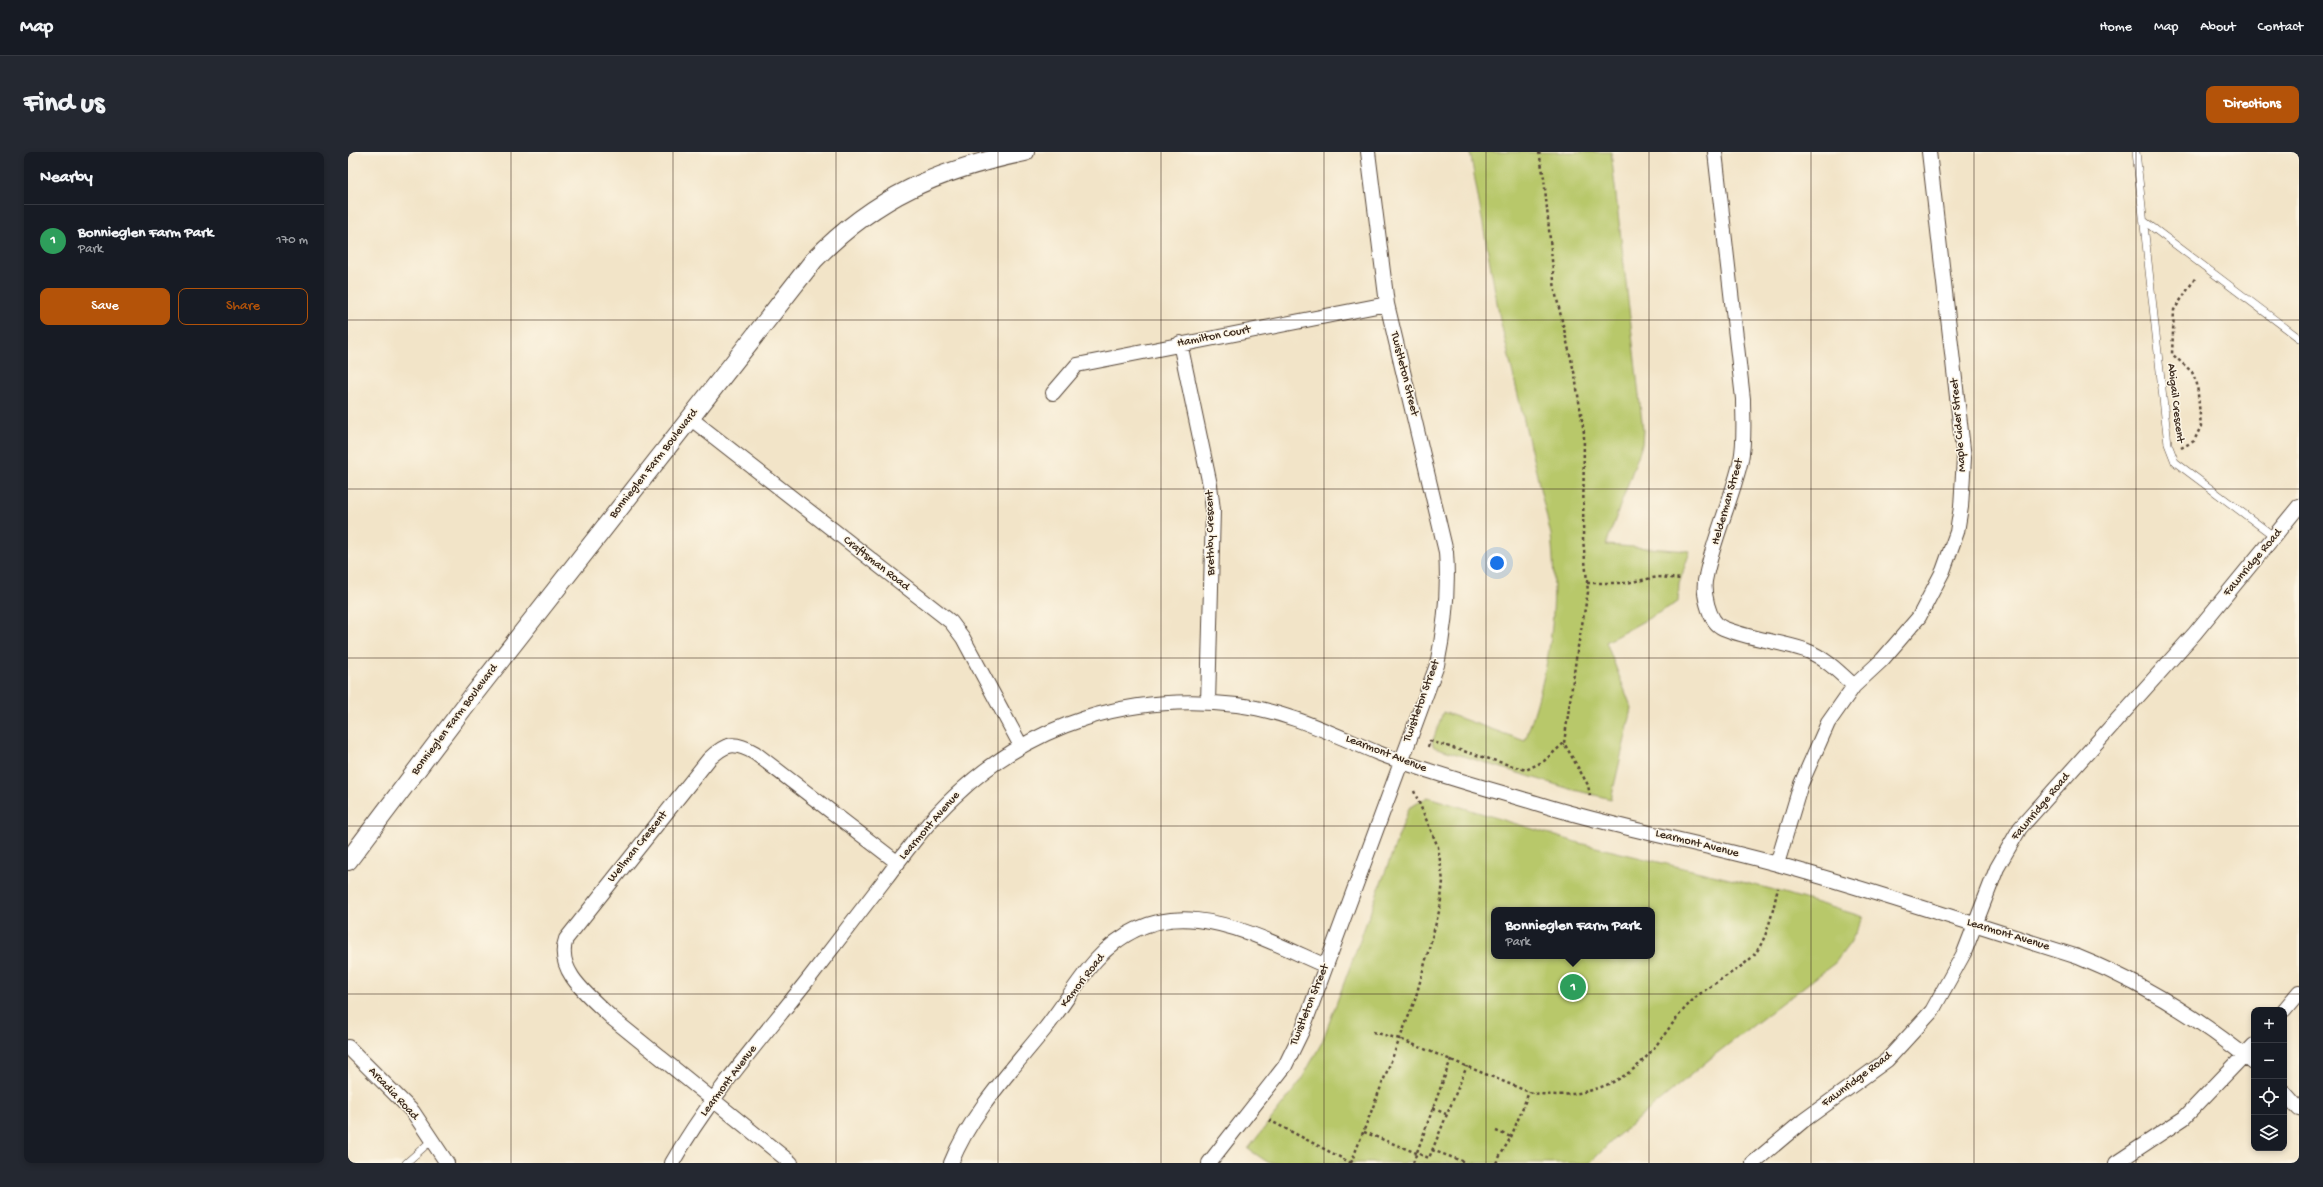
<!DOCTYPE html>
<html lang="en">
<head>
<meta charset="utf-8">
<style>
  body { margin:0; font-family:"Gochi Hand",sans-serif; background:#242831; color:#f1f3f6 }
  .controls { position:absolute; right:12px; bottom:12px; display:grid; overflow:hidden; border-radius:8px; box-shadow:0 2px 6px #0003 }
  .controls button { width:36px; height:36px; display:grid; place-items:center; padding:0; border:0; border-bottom:1px solid #363941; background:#171b24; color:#f1f3f6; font:20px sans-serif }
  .you { position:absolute; left:1149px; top:411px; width:14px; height:14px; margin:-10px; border:3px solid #fff; border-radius:50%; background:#1a73e8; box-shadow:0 0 0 6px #1a73e833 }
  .badge { display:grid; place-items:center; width:26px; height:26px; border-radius:50%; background:#b45309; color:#fff; font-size:13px; font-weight:700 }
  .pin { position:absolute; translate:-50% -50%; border:2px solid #fff; box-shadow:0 1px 4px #0006 }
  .popup { position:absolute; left:1143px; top:755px; width:164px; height:52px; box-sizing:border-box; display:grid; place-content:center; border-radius:8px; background:#171b24; filter:drop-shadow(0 1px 3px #0005); font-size:13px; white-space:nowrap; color:#9ea1a6 }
  .popup b { font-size:15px; color:#f1f3f6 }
  .popup::after { content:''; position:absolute; left:50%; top:100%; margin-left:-8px; border:8px solid transparent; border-top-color:#171b24 }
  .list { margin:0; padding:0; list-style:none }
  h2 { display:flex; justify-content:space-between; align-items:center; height:52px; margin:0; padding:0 16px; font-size:17px }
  h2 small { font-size:13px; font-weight:400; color:#9ea1a6 }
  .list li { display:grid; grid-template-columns:26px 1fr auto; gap:12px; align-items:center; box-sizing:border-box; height:72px; padding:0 16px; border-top:1px solid #363941 }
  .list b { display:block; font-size:15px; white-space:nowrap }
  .list p { margin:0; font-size:13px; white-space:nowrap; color:#9ea1a6 }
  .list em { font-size:13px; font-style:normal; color:#9ea1a6 }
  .actions { display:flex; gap:8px; padding:12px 16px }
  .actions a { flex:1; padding:9px 0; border:1px solid #b45309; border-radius:8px; text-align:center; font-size:14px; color:#b45309 }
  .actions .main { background:#b45309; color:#fff }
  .icon { flex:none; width:22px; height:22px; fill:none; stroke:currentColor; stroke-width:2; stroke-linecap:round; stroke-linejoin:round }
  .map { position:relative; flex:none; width:1951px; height:1011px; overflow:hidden; border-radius:8px }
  header { display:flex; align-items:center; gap:24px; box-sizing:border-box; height:56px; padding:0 20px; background:#171b24; border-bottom:1px solid #363941 }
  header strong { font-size:19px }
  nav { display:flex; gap:22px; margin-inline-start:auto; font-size:14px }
  .intro { display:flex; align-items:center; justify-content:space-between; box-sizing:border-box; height:96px; padding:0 24px }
  h1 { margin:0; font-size:28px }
  .button { padding:10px 18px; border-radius:8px; background:#b45309; color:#fff; font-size:14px; font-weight:700 }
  main { display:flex; gap:24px; padding:0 24px }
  aside { flex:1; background:#171b24; border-radius:8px; box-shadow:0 2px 6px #0003 }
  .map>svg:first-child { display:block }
  .green { fill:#b8c86b; stroke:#7a7944; fill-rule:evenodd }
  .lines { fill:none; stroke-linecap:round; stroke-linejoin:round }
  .service-casing { stroke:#564638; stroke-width:8 }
  .minor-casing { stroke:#564638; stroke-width:16 }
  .tertiary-casing { stroke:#564638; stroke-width:20 }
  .path { stroke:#564638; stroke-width:2.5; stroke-dasharray:3 3; stroke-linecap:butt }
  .service { stroke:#fff; stroke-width:7 }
  .minor { stroke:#fff; stroke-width:14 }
  .tertiary { stroke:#fff; stroke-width:18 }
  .grid { fill:none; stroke:#3b2a1e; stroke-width:1; stroke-opacity:0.55 }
  .labels { text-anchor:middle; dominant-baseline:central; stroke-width:3; stroke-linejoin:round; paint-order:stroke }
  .street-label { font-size:12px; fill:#3b2a1e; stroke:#fcf5e5 }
</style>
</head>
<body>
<header>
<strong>Map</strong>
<nav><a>Home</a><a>Map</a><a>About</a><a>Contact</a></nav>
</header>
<div class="intro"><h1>Find us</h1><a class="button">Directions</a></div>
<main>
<aside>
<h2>Nearby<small></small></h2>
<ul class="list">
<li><span class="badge" style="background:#2e9e5b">1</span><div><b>Bonnieglen Farm Park</b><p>Park</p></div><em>170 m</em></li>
</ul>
<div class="actions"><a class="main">Save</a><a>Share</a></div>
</aside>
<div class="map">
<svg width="1951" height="1011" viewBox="0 0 1951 1011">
  <rect width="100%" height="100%" fill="#fcf5e5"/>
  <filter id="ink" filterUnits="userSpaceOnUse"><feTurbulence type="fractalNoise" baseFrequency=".025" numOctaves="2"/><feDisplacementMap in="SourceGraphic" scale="8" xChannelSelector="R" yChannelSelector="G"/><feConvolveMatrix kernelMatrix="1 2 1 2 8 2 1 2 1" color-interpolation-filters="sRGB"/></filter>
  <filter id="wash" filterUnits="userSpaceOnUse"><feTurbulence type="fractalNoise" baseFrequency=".012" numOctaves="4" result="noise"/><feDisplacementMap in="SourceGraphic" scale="16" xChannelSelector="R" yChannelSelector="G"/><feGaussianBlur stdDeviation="0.9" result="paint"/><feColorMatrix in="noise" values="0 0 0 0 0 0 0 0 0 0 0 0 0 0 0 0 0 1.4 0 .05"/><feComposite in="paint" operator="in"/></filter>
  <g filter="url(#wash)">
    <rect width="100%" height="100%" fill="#f2e4c8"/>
    <path class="green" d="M1122 0H1263L1295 278 1294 293 1258 393 1342 399 1331 432 1330 450 1258 490 1284 557 1263 647 1222 637 1086 595 1084 591 1095 560 1177 589C1202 517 1211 459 1203 383L1152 167Z
      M1080 645 1231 691 1423 737 1516 765 1502 791 1487 811 1369 901 1267 986 1242 1011H921L900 997 952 930 974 890 1061 656ZM1146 758H1304V804H1146Z"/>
  </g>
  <g filter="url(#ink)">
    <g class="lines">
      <defs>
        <path id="service" d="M1788 0 1820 292 1827 310 1927 385
          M1796 69 1951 186
          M58 1011 84 988"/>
        <path id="minor" d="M1367 0 1395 247C1395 267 1397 288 1393 308 1384 347 1366 385 1358 424 1354 438 1360 470 1375 476 1401 487 1430 489 1457 498 1476 505 1491 520 1506 534
          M832 191 862 333 865 358 860 551
          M705 241 729 213 1039 152
          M342 266 603 470 615 486 673 594
          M1429 712 1453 632 1480 571 1506 534 1534 508 1571 465 1595 419 1609 380 1613 355 1616 306 1581 0
          M1936 858 1951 840
          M0 895 65 960 99 1011
          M1936 940 1951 957
          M324 1011C362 944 415 885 462 825 487 792 513 759 538 726 559 698 581 668 607 644 685 570 783 541 889 553 939 559 984 582 1030 601 1081 621 1135 635 1188 651 1267 676 1349 690 1429 712 1530 740 1630 774 1730 805 1795 831 1852 867 1906 911
          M443 1011 265 867C244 846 206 820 218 787L361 607C378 591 386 589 407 601L550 711
          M603 1011C623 961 662 920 696 878 714 856 729 829 748 808 818 731 902 781 978 814
          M861 1011 937 914 954 879 1089 513C1097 474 1101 439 1098 400L1039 152 1020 0
          M1405 1011 1455 969 1539 908 1584 859 1616 801 1649 716 1672 676 1847 481 1951 354
          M1768 1011 1836 966 1906 893"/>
        <path id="tertiary" d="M0 709 123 546 466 108C528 44 590 18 677 0"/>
      </defs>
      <use href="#service" class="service-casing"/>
      <use href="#minor" class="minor-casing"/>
      <use href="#tertiary" class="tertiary-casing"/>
      <path class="path" d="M1191 0 1196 26 1207 139 1227 224 1236 281 1235 387 1240 440 1229 500 1216 591 1240 633 1242 644
        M1833 296 1846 289 1853 274 1849 232 1844 220 1824 202 1826 158 1848 125
        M1239 431H1278L1310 425 1334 427
        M1080 595 1082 589 1178 618 1196 609 1216 591
        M1025 880 1052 887 1181 940C1223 949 1271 937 1300 903 1316 885 1328 864 1346 847 1362 831 1398 816 1409 799 1421 781 1425 757 1430 736
        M1085 956 1098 962
        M921 968 1003 1011
        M1148 979 1163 985
        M1016 980 1081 1006 1119 914
        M1084 998 1114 1009 1113 1011
        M1003 1011 1067 848 1092 756 1095 729 1090 695 1066 639
        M1065 1011 1103 907
        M1148 1011 1163 985 1181 940"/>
      <use href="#service" class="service"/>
      <use href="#minor" class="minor"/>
      <use href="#tertiary" class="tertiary"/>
    </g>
  </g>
  <path class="grid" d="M163 0V1011M325 0V1011M488 0V1011M650 0V1011M813 0V1011M976 0V1011M1138 0V1011M1301 0V1011M1463 0V1011M1626 0V1011M1788 0V1011M0 168H1951M0 337H1951M0 506H1951M0 674H1951M0 842H1951"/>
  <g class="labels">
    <g class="street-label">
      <text transform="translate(866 185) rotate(-11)">Hamilton Court</text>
      <text transform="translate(1056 222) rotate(76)">Twistleton Street</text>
      <text transform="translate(1827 251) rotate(83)">Abigail Crescent</text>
      <text transform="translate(1611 273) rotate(-95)">Maple Cider Street</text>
      <text transform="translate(306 312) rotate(-52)">Bonnieglen Farm Boulevard</text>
      <text transform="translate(1380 350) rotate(-74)">Helderman Street</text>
      <text transform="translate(863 381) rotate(-91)">Brethby Crescent</text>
      <text transform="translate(1905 411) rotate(-50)">Fawnridge Road</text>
      <text transform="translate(528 412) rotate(38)">Craftsman Road</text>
      <text transform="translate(1074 549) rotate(-70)">Twistleton Street</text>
      <text transform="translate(107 568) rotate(-53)">Bonnieglen Farm Boulevard</text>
      <text transform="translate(1038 602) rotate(21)">Learmont Avenue</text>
      <text transform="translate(1693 655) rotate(-50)">Fawnridge Road</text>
      <text transform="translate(582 674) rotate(-49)">Learmont Avenue</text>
      <text transform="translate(1349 692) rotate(14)">Learmont Avenue</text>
      <text transform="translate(290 695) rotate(-51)">Wellman Crescent</text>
      <text transform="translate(1660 783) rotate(17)">Learmont Avenue</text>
      <text transform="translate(735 829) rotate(-52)">Kamori Road</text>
      <text transform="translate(962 853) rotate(-68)">Twistleton Street</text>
      <text transform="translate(1509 928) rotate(-37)">Fawnridge Road</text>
      <text transform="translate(381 929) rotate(-53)">Learmont Avenue</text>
      <text transform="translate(45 942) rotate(47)">Arcadia Road</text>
    </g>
  </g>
</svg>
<div class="controls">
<button>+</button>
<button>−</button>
<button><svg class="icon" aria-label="locate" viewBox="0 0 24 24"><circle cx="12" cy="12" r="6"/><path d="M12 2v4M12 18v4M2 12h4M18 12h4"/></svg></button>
<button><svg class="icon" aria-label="layers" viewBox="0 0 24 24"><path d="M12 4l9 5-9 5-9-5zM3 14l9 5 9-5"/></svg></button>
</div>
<div class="you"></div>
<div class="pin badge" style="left:1225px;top:835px;background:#2e9e5b">1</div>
<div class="popup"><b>Bonnieglen Farm Park</b>Park</div>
</div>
</main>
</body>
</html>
